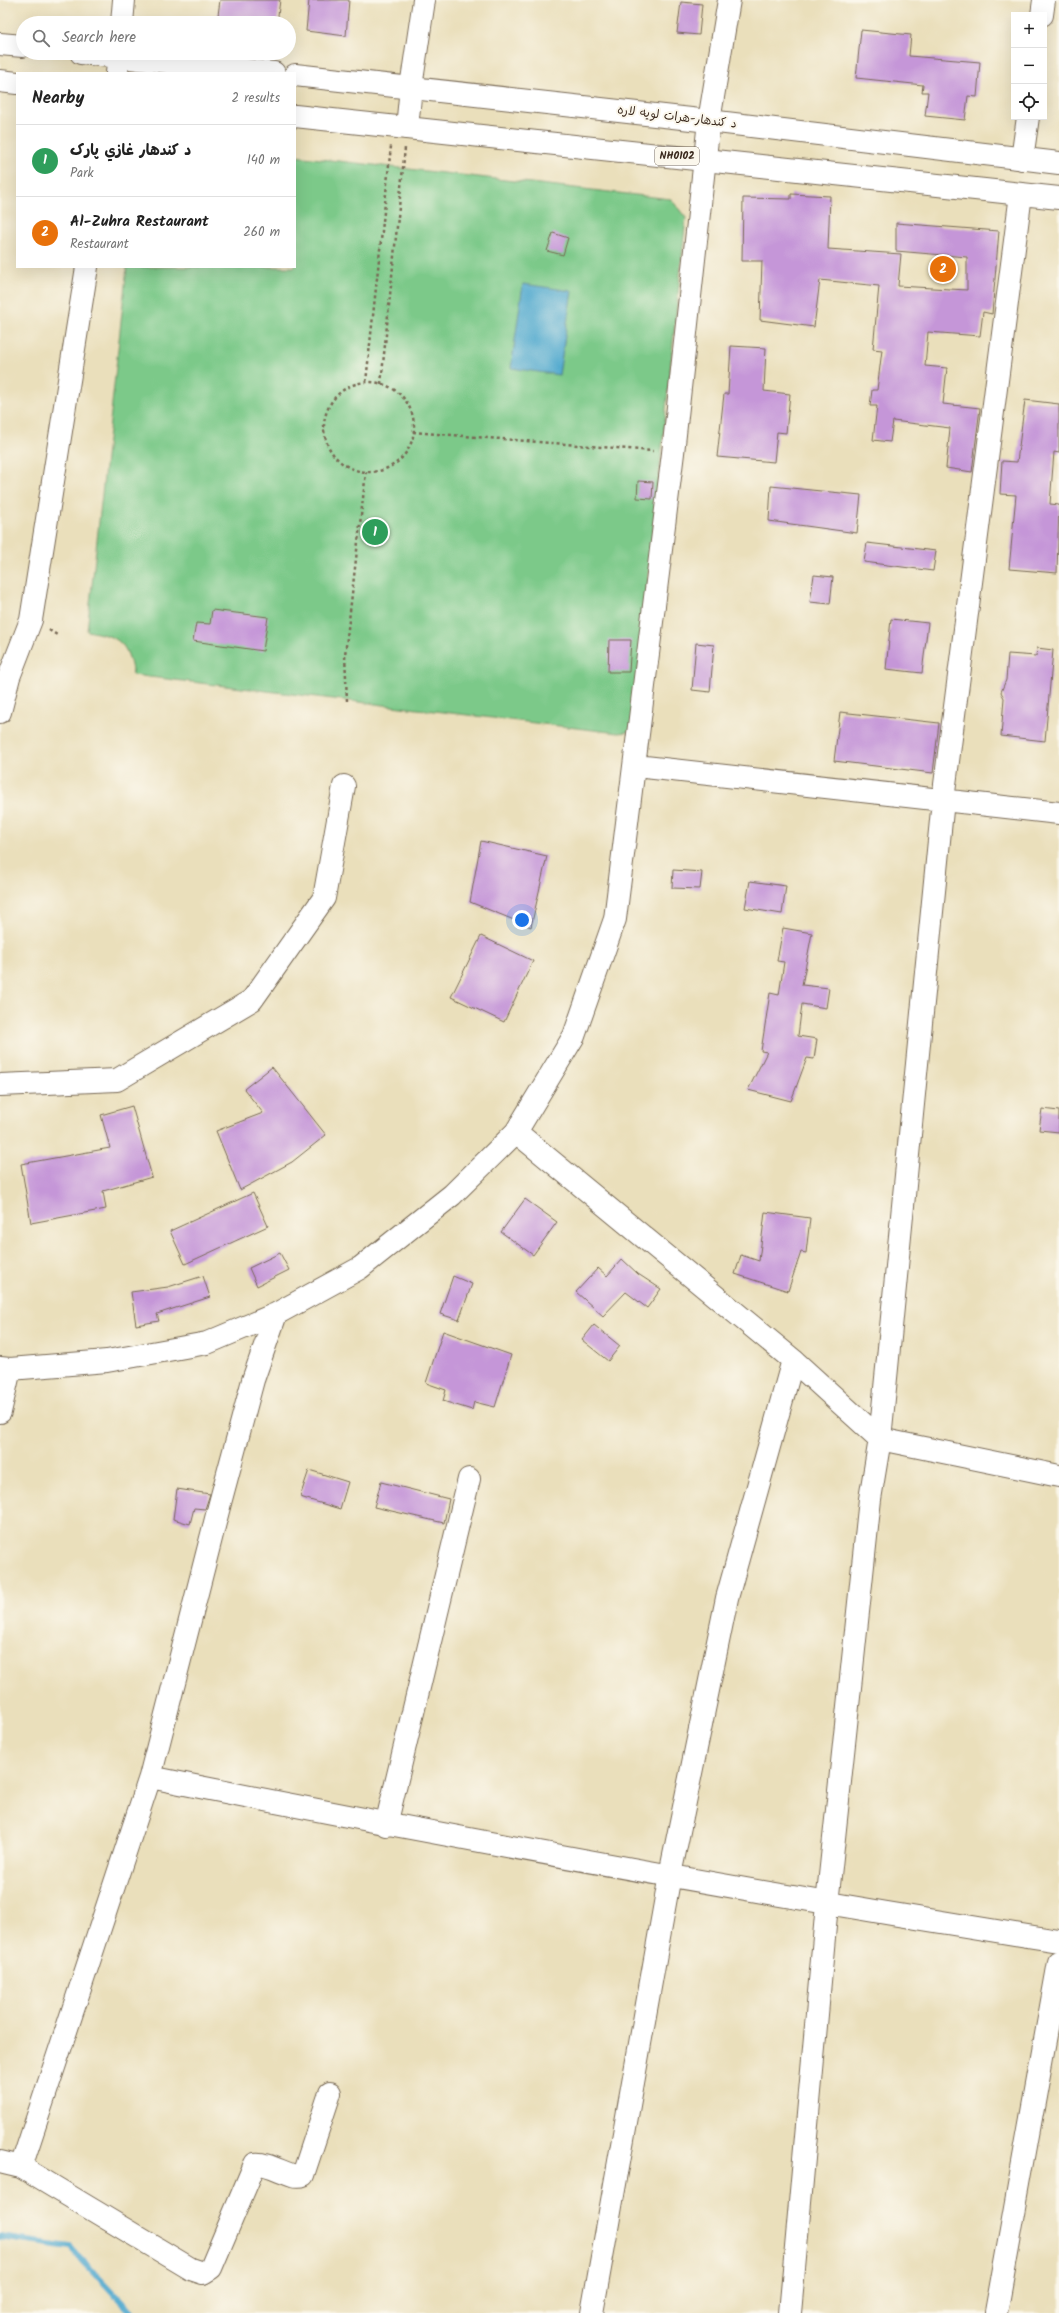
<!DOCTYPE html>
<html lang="en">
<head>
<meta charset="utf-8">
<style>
  body { margin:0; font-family:Kalam,"Playpen Sans Arabic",sans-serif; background:#f6f6f6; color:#222 }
  .controls { position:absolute; right:12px; top:12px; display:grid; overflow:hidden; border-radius:0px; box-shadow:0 4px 16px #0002 }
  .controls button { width:36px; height:36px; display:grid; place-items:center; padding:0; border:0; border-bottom:1px solid #e0e0e0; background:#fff; color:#222; font:20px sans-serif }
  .you { position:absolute; left:522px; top:920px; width:14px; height:14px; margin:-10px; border:3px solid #fff; border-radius:50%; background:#1a73e8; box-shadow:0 0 0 6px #1a73e833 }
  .badge { display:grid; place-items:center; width:26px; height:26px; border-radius:50%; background:#db2777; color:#fff; font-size:13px; font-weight:700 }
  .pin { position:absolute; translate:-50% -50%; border:2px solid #fff; box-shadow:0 1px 4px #0006 }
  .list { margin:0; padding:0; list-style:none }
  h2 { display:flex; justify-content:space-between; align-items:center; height:52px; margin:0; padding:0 16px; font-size:17px }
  h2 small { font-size:13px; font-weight:400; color:#767676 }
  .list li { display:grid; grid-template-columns:26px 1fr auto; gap:12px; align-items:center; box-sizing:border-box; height:72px; padding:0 16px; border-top:1px solid #e0e0e0 }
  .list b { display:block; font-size:15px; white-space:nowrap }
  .list p { margin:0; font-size:13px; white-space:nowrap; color:#767676 }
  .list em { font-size:13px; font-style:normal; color:#767676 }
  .icon { flex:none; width:22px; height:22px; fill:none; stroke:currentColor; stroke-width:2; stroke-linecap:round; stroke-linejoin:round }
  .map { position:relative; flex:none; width:1059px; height:2313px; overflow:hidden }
  .search { position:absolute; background:#fff; box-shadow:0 4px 16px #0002; left:16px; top:16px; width:280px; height:44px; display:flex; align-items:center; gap:10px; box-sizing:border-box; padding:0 14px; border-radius:22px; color:#767676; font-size:15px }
  .panel { position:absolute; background:#fff; box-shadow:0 4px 16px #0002; left:16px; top:72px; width:280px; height:196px; border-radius:0px }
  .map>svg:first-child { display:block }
  .green { fill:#7bc989; stroke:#5b7a54 }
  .water { fill:#52aacf; stroke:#466a76 }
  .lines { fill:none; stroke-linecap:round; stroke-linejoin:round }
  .stream { stroke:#52aacf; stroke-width:6 }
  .building { fill:#c596d8 }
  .minor-casing { stroke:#786955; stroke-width:24 }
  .highway-casing { stroke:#786955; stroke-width:24 }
  .path { stroke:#786955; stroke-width:2.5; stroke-dasharray:3 3; stroke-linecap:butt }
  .minor { stroke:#fff; stroke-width:22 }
  .highway { stroke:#fff; stroke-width:22 }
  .labels { text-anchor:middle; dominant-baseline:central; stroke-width:4; stroke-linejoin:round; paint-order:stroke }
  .shield { fill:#fbf7ec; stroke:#75685c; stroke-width:1 }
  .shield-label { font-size:11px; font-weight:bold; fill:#3b2a1e }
  .street-label { font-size:12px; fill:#3b2a1e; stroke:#fbf7ec }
</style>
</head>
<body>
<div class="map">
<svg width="1059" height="2313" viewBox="0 0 1059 2313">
  <rect width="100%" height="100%" fill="#fbf7ec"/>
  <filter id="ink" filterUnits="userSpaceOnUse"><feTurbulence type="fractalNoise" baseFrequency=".025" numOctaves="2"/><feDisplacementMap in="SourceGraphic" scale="8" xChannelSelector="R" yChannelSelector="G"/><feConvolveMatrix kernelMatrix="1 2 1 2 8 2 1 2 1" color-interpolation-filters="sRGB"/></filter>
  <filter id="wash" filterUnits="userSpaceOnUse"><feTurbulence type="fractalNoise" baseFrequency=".012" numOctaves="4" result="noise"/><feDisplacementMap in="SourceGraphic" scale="16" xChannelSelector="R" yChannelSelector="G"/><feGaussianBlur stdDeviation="0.9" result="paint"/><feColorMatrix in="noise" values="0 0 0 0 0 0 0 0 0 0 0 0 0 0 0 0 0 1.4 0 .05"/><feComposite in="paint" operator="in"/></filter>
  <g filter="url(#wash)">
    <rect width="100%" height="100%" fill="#eadfbb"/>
    <path class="green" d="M295 156 671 199 686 218 633 725 628 732 618 733 133 675C127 641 120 637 87 631L127 267H295Z"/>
    <path class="water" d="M523 284 572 291 559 375 511 368Z"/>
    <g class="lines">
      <path class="stream" d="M0 2237 70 2247 132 2313"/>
    </g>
    <g id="blocks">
      <path class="building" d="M220 0H280L277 23H217Z
        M309 0H349L346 36 306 31Z
        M681 2 702 4 699 35 677 33Z
        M861 30 911 35 909 56 980 62 977 97 968 96 965 120 925 116 928 92H922L923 85 856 78Z
        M791 194 830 196 828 249 901 254 898 286 967 290V257L896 251V223L999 231 992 314 983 312 980 336 928 332 925 366 947 368 943 404 980 408 972 472 946 468 950 428 893 421 890 442 873 440 877 406H870L872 390H877L882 350 873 349 879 286 820 280 814 327 760 320 762 261H742L743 198 791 199Z
        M553 233 568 238 563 255 547 251Z
        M731 346 766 348 764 391 790 394 786 433 777 432 774 462 717 457 724 394H728Z
        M1025 400 1059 404V453L1054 452 1050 504 1059 505 1057 573 1009 569 1016 495 1000 494 1002 461 1017 462Z
        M638 481 653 482 652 499 637 498Z
        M771 486 861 495 857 533 769 521Z
        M867 543 936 551 933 571 864 562Z
        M814 575 833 577 830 604 810 602Z
        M212 610 268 617 263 651 193 641 196 623 210 624Z
        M891 619 928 623 922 673 886 669Z
        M609 640H631L629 672H608Z
        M696 643 714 645 710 692 692 690Z
        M1037 648 1053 650 1045 741 1001 736 1004 698 1001 692 1006 680 1008 654 1036 656Z
        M840 712 939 723 933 773 834 761Z
        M481 841 547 856 531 927 470 902Z
        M673 870 702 872 700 889 672 888Z
        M750 881 786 886 782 914 745 908Z
        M783 928 812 933 802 985 829 988 826 1008 802 1004 798 1036 817 1039 814 1059 807 1058 791 1101 748 1090 767 1052 761 1051 770 993 779 995 784 962 777 961Z
        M481 936 533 961 504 1022 451 997Z
        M272 1067 326 1135 292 1162 240 1190 216 1131 263 1113 244 1089Z
        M132 1106 152 1177 103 1191 106 1209 31 1223 21 1164 110 1148 101 1115Z
        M1042 1109 1059 1111V1132L1039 1130Z
        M253 1193 268 1226 185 1264 170 1231Z
        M525 1199 557 1222 533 1255 501 1232Z
        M765 1212 810 1218 806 1253 801 1252 788 1291 735 1274 741 1255 759 1261Z
        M280 1253 289 1270 257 1286 249 1268Z
        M622 1259 638 1274 661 1289 647 1308 626 1292 603 1316 576 1292 598 1268 607 1276Z
        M203 1276 210 1297 157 1314 159 1321 136 1325 131 1292 168 1287Z
        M453 1276 472 1284 459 1320 440 1314Z
        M594 1325 620 1346 608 1361 582 1340Z
        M443 1331 511 1355 495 1407 474 1402 472 1410 443 1401 446 1390 426 1383Z
        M309 1470 348 1482 340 1509 300 1497Z
        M381 1482 449 1499 444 1523 374 1507Z
        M177 1489 210 1494 205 1509 194 1508 190 1524 173 1519Z"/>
    </g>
  </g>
  <g filter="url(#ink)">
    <use href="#blocks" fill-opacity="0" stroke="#786955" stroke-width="1"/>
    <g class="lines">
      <defs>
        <path id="minor" d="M1042 15 1044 0
          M122 23 124 0
          M117 73 119 53
          M407 128 411 87 424 0
          M1022 159 1028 117
          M0 712 9 677 31 620 87 267
          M636 766 1059 813
          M0 1085 117 1080 252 1000 324 898 344 786
          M516 1132 793 1360 880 1439 1059 1476
          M0 1368 10 1369 107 1361 207 1343 276 1314 360 1268 452 1195 516 1132 574 1036 615 919 673 453 709 121 729 0
          M0 1412 10 1369
          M150 1777C452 1838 755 1893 1059 1941
          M386 1825 469 1479
          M0 2162 21 2167 191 2269 203 2273 211 2268 255 2164C270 2162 292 2180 303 2175L330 2093
          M21 2167 150 1777 220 1503 253 1380 276 1314
          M592 2313 670 1875 727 1598 793 1360
          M790 2313 827 1904 870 1499 880 1439 943 800 1021 194
          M996 2313 1059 1962"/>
        <path id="highway" d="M0 44 23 46
          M81 53 274 73
          M295 75 709 121 1059 163
          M0 81 17 83
          M295 116 1059 198"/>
      </defs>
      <use href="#minor" class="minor-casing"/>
      <use href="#highway" class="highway-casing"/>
      <path class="path" d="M366 382 391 146
        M324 427a45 45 0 1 1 90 0a45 45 0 1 1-90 0Z
        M381 384 405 148
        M413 432 653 451
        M49 630 57 635
        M347 701 345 655 366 472"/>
      <use href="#minor" class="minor"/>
      <use href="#highway" class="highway"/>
    </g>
  </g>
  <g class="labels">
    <rect class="shield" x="655" y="147" width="44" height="18" rx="3"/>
    <g class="shield-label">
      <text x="677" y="156">NH0102</text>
    </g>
    <g class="street-label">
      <text transform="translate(677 117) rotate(7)">د کندهار-هرات لويه لاره</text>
    </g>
  </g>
</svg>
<div class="controls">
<button>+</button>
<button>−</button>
<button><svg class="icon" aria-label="locate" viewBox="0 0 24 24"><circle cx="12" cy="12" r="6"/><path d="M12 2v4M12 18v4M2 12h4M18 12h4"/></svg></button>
</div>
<div class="you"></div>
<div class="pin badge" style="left:375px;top:532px;background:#2e9e5b">1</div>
<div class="pin badge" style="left:943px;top:269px;background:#e8710a">2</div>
<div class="search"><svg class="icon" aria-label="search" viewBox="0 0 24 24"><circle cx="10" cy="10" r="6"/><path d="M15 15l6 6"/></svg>Search here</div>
<section class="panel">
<h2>Nearby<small>2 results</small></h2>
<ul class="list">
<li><span class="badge" style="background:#2e9e5b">1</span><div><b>د کندهار غازي پارک</b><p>Park</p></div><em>140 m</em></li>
<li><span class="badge" style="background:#e8710a">2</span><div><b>Al-Zuhra Restaurant</b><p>Restaurant</p></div><em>260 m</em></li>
</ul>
</section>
</div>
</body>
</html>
